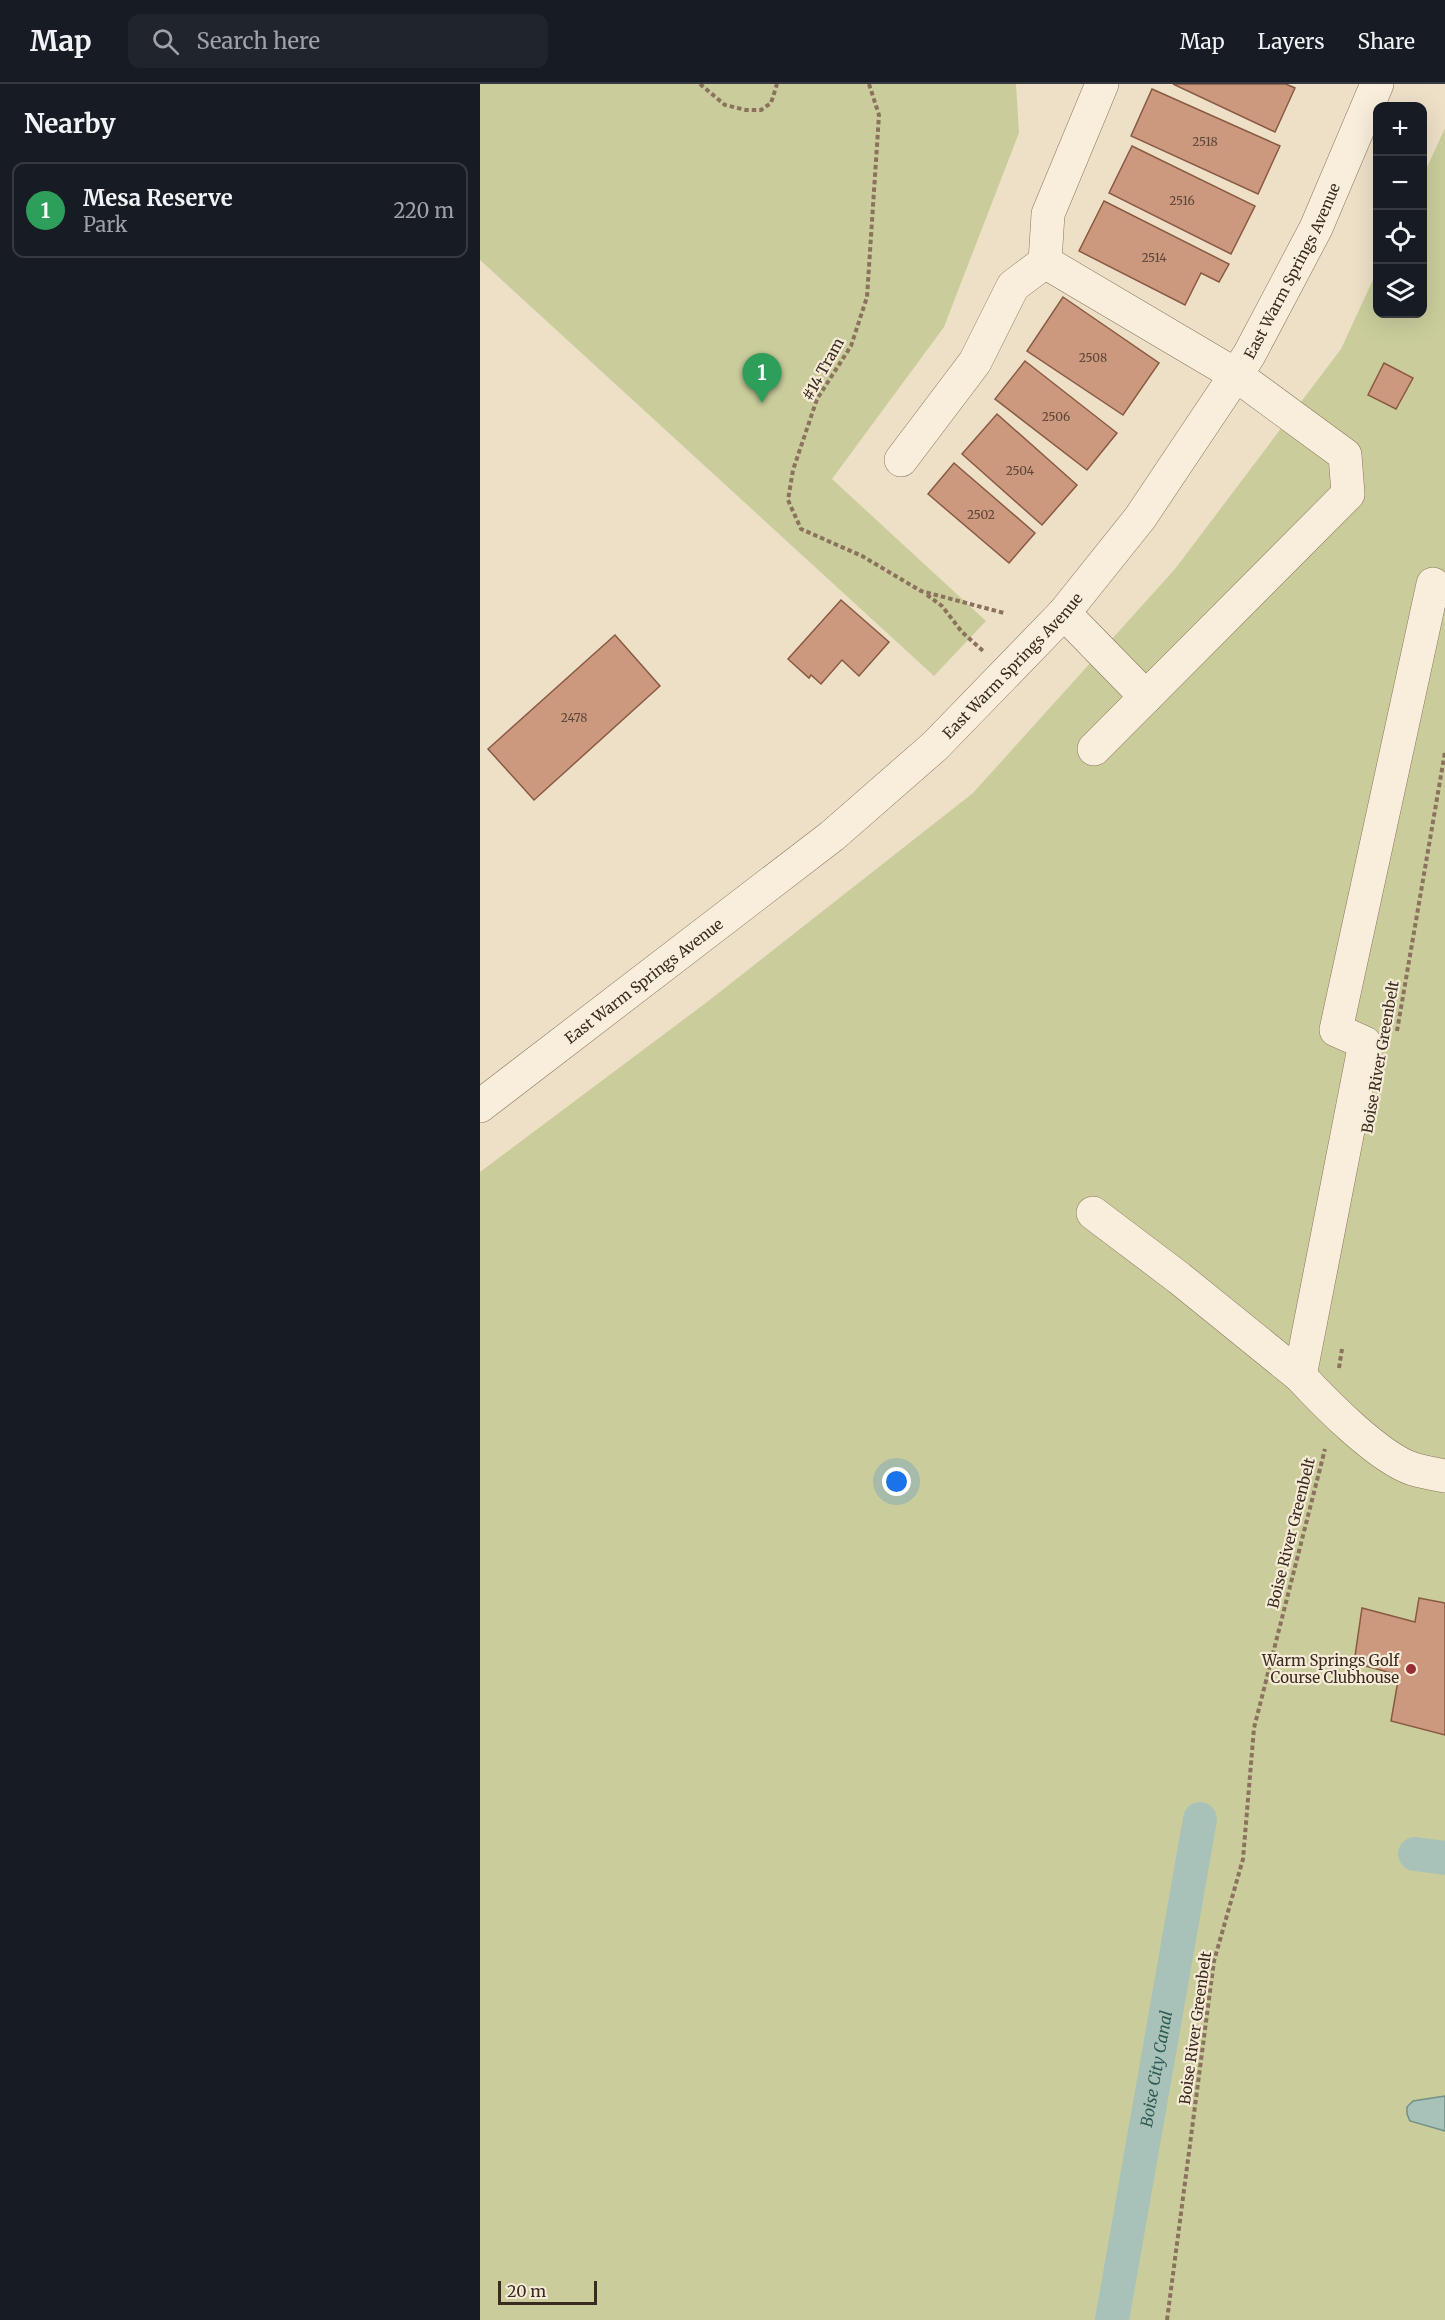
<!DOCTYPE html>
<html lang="en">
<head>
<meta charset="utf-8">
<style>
  body { margin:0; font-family:Merriweather,serif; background:#20242c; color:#f1f3f6 }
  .controls { position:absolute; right:18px; top:18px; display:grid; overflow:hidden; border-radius:12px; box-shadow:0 6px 24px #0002 }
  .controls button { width:54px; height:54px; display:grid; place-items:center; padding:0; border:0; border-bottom:2px solid #363941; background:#171b24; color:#f1f3f6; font:30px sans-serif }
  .scale { position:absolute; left:18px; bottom:15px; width:99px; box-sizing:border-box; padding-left:6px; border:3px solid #3a2b20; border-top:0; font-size:16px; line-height:21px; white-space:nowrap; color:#3a2b20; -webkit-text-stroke:4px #f6ebd7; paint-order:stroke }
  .you { position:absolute; left:417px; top:1398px; width:21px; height:21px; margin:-15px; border:4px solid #fff; border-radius:50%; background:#1a73e8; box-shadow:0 0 0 9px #1a73e833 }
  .badge { display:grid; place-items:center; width:39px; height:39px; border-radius:50%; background:#2563eb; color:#fff; font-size:20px; font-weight:700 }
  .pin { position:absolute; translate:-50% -50px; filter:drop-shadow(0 2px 3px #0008) }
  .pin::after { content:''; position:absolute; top:32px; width:21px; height:18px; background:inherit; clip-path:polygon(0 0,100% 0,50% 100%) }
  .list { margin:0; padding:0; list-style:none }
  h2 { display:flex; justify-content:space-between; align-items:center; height:78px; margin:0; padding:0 24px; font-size:26px }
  h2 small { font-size:20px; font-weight:400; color:#9ea1a6 }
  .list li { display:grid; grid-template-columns:39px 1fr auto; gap:18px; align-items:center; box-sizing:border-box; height:96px; margin:0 12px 12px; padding:0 12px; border:2px solid #363941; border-radius:12px }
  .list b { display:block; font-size:22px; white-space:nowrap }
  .list p { margin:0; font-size:20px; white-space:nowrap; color:#9ea1a6 }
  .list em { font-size:20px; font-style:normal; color:#9ea1a6 }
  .icon { flex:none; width:33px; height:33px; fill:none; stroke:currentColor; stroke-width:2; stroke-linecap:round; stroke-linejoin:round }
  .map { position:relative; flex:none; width:965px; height:2236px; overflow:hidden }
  header { display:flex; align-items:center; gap:36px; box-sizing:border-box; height:84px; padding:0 30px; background:#171b24; border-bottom:2px solid #363941 }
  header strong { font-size:28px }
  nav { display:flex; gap:33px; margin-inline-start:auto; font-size:21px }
  .search { width:420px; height:54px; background:#20242c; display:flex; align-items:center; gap:15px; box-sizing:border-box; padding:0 21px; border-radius:12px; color:#9ea1a6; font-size:22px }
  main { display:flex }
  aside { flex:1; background:#171b24 }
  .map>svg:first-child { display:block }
  .green { fill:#cacd9b }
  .water { fill:#a8c2b9; stroke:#6f9186; stroke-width:1.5 }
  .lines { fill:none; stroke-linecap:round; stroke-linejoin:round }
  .canal { stroke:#a8c2b9; stroke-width:34 }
  .building { fill:#cc997e; stroke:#895a43; stroke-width:1.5 }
  .minor-casing { stroke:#8a725d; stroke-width:34 }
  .path { stroke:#8a725d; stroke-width:4; stroke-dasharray:4.5 3; stroke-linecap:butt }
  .minor { stroke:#f9eedb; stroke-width:33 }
  .poi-dot { fill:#982d35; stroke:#f6ebd7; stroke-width:2 }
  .labels { text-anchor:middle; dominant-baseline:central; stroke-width:4.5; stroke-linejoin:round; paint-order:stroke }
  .number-label { font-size:12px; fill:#5e4638 }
  .street-label { font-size:15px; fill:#3a2b20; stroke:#f6ebd7 }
  .poi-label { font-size:15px; fill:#3a2b20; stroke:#f6ebd7; text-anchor:end }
  .water-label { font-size:16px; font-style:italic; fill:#305a55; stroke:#f6ebd7 }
</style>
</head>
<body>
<header>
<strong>Map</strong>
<div class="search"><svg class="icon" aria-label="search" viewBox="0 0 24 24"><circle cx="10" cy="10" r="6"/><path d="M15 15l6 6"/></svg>Search here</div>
<nav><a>Map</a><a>Layers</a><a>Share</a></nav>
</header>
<main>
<aside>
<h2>Nearby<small></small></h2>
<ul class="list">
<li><span class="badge" style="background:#2e9e5b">1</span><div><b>Mesa Reserve</b><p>Park</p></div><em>220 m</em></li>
</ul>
</aside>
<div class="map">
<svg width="965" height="2236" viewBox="0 0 965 2236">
  <rect width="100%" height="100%" fill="#eee0c7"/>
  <path class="green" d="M0 0H536L539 49 464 243 352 395 506 537 454 592 0 176Z
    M965 44V2236H0V1088L227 918 493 709 695 485 861 265 897 187 898 230H942L943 92Z"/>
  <path class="water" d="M965 2012V2047L930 2037 927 2030V2023L933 2017Z"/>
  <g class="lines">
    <g class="canal">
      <path d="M935 1770 965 1774"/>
      <path id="s1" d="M632 2236 720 1735"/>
    </g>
  </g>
  <path class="building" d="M693 0H806L815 4 795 48Z
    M672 5 800 62 778 110 651 52Z
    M652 62 775 122 751 170 629 109Z
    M624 117 749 180 739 198 721 189 705 221 599 167Z
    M583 213 679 279 643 331 547 267Z
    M545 277 637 349 607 386 515 315Z
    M904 279 933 294 916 325 888 311Z
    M517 330 597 401 562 441 482 370Z
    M474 379 555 449 529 479 448 410Z
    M361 516 409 558 379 592 362 576 341 600 331 591 329 594 308 575Z
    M135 551 180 602 54 716 8 665Z
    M939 1514 965 1519V1651L911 1637 919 1591 874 1579 882 1524 935 1538Z"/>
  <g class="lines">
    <defs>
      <g id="minor">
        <path d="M565 178 756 291 865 371 868 410 614 665"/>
        <path d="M421 376 495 278 533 202 565 178 568 130 622 0"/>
        <path d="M584 529 666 613"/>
        <path id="s2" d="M0 1022 352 752 455 662 584 529 660 434 769 271 836 144 897 0"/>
        <path d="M613 1129 699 1194 820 1292 885 959 856 946 953 500"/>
        <path d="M820 1292C845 1319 899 1374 933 1385 943 1388 954 1390 965 1392"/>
      </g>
    </defs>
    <use href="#minor" class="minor-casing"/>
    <path class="path" d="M220 0 245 21 266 26H281L291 19 297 0
      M389 0 399 31 387 213 371 262 337 315 313 386 308 416 321 445 382 472 441 507 524 529
      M447 511 462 522 482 548 503 567
      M917 947 965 668
      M859 1284 862 1265
      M687 2236 734 1877 763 1775 774 1644 845 1365"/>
    <use href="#minor" class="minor"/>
  </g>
  <circle class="poi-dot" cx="931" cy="1585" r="6"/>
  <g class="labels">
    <g class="number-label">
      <text x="725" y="57">2518</text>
      <text x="702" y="116">2516</text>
      <text x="674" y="173">2514</text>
      <text x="613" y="273">2508</text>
      <text x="576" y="332">2506</text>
      <text x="540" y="386">2504</text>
      <text x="501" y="430">2502</text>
      <text x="94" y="633">2478</text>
    </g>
    <g class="street-label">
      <text stroke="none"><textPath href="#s2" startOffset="1178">East Warm Springs Avenue</textPath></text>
      <text transform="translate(343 285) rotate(-61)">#14 Tram</text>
      <text stroke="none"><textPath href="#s2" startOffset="692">East Warm Springs Avenue</textPath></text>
      <text stroke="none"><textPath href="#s2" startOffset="206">East Warm Springs Avenue</textPath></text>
      <text transform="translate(900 973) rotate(-80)">Boise River Greenbelt</text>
      <text transform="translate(811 1449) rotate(-76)">Boise River Greenbelt</text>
      <text transform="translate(715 1944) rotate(-82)">Boise River Greenbelt</text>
    </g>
    <g class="poi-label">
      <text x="919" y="1576">Warm Springs Golf<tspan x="919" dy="17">Course Clubhouse</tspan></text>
    </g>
    <g class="water-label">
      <text stroke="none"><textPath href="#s1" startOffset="255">Boise City Canal</textPath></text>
    </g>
  </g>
</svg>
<div class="controls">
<button>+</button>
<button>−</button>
<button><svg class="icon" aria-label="locate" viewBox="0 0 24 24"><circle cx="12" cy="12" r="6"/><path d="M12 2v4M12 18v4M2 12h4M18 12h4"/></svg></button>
<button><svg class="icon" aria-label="layers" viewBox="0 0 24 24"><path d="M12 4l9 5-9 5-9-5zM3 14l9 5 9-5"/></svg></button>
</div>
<div class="scale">20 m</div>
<div class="you"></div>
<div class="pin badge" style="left:282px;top:319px;background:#2e9e5b">1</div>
</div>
</main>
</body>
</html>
